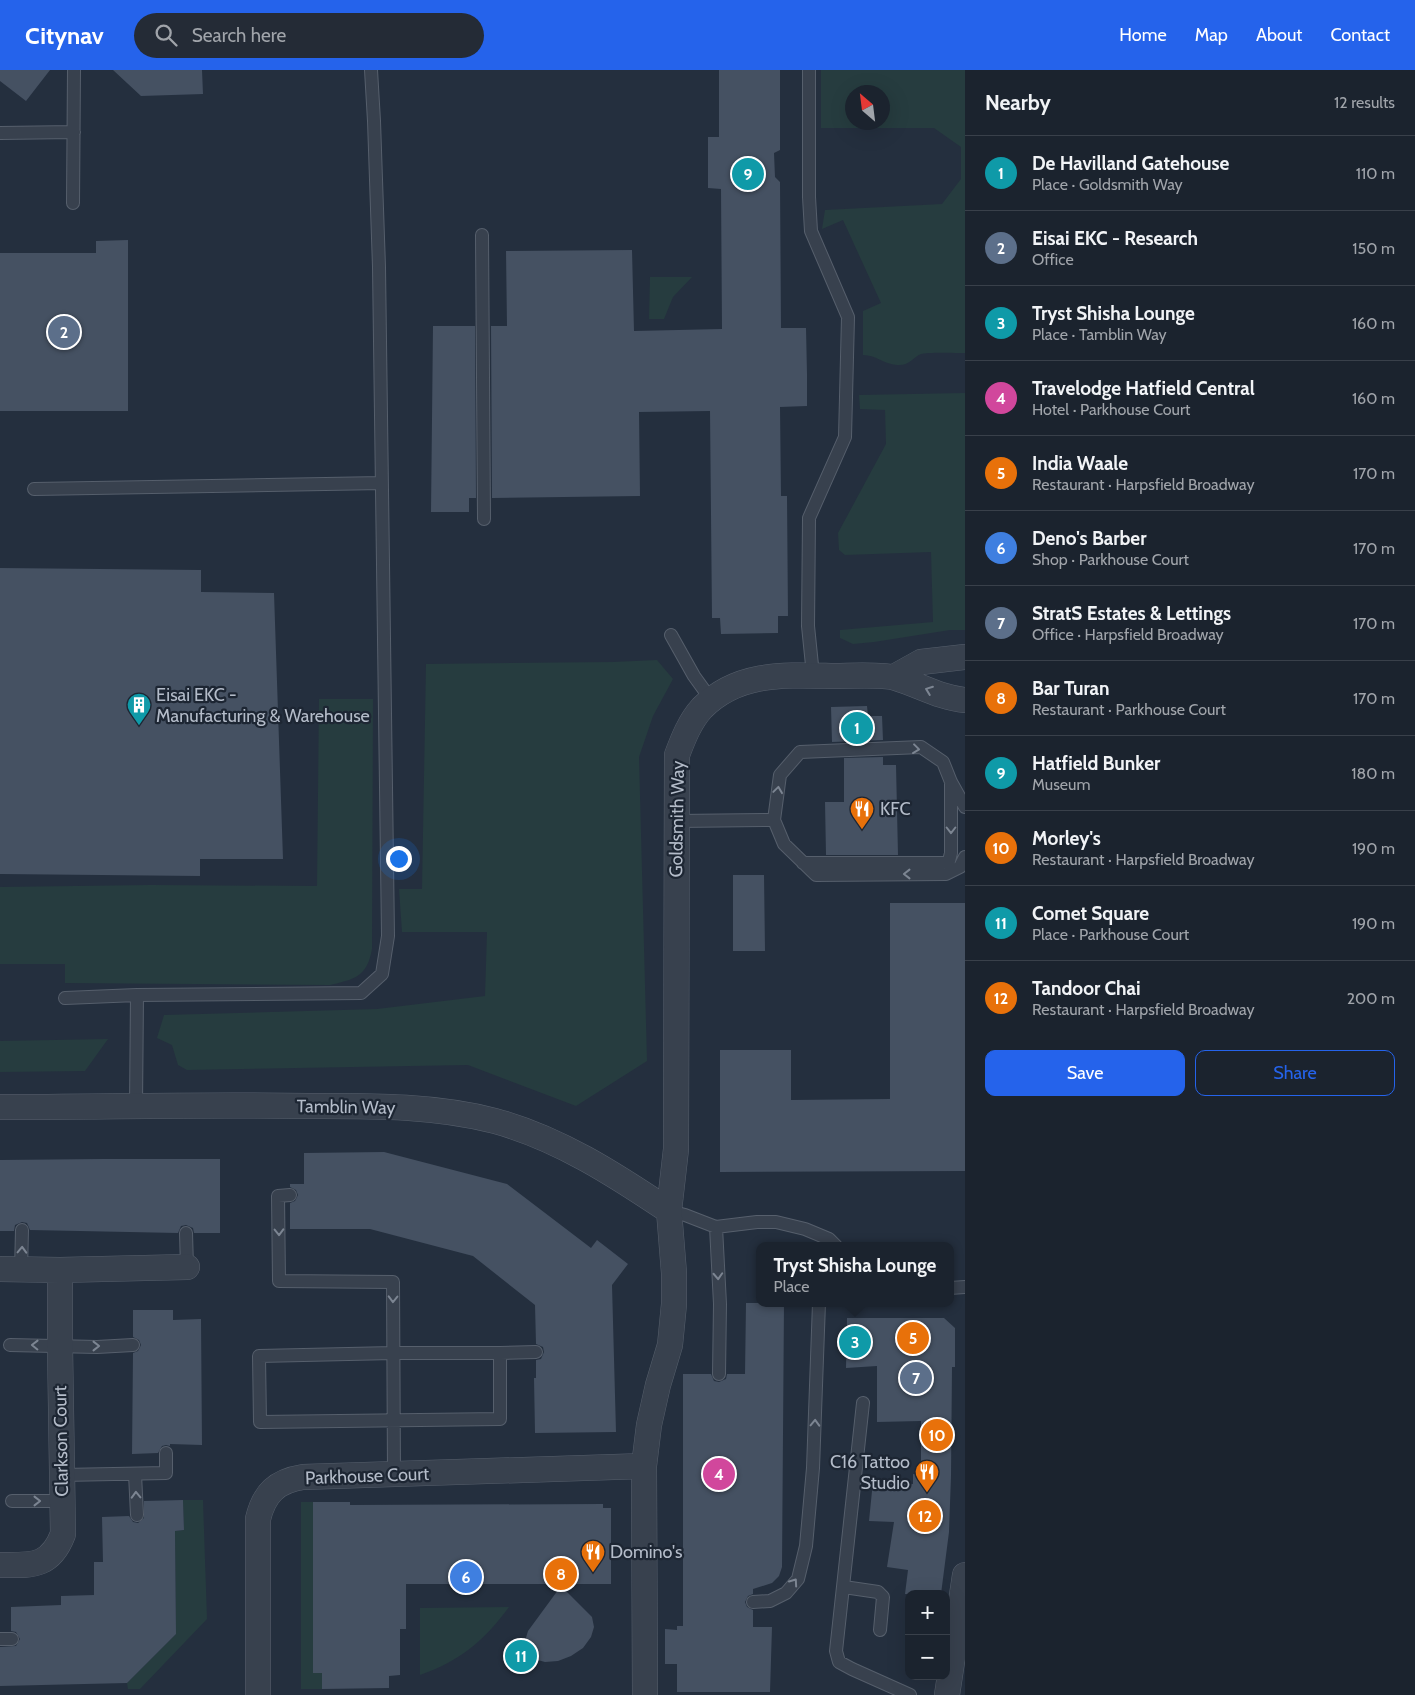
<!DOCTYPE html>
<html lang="en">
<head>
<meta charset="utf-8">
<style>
  body { margin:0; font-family:Cabin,sans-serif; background:#242b36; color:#f1f3f6 }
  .controls { position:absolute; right:15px; bottom:15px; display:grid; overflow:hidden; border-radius:10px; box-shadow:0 5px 20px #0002 }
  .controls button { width:45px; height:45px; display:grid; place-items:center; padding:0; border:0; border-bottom:1px solid #39404a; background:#1b232e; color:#f1f3f6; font:25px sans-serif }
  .compass { position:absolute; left:845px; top:15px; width:45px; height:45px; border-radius:50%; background:#1b232e; box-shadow:0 5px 20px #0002; rotate:332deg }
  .you { position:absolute; left:398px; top:788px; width:18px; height:18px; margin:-12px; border:4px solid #fff; border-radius:50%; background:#1a73e8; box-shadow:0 0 0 8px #1a73e833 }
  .badge { display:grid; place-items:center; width:32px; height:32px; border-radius:50%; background:#2563eb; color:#fff; font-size:16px; font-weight:700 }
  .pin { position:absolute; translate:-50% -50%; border:2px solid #fff; box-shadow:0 1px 5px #0006 }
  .popup { position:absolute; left:756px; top:1172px; width:198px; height:65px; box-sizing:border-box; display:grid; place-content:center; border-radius:10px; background:#1b232e; filter:drop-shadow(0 1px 4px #0005); font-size:16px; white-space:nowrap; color:#a0a4aa }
  .popup b { font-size:19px; color:#f1f3f6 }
  .popup::after { content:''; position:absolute; left:50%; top:100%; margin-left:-10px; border:10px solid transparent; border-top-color:#1b232e }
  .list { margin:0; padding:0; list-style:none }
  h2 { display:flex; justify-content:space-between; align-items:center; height:65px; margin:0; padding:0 20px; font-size:21px }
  h2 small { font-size:16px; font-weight:400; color:#a0a4aa }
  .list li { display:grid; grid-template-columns:32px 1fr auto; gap:15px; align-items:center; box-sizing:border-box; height:75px; padding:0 20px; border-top:1px solid #39404a }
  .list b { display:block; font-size:19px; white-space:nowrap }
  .list p { margin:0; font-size:16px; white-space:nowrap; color:#a0a4aa }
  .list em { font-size:16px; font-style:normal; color:#a0a4aa }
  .actions { display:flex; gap:10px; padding:15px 20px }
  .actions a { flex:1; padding:11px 0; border:1px solid #2563eb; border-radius:10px; text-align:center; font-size:18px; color:#2563eb }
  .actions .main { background:#2563eb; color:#fff }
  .icon { flex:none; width:28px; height:28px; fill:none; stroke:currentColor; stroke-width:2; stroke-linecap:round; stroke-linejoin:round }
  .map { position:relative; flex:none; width:965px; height:1625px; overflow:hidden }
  header { display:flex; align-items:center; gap:30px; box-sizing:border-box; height:70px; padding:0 25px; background:#2563eb; color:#fff }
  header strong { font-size:24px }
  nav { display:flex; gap:28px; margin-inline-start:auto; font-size:18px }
  .search { width:350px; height:45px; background:#242b36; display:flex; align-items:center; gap:12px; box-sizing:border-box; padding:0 18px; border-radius:28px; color:#a0a4aa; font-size:19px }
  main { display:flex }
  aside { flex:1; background:#1b232e }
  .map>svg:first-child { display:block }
  .green { fill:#263c3f; fill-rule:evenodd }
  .building { fill:#455162 }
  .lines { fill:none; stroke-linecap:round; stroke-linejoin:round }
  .lane-casing { stroke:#565f6c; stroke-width:14 }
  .street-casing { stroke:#565f6c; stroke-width:26 }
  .lane { stroke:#38414e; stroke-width:12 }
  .street { stroke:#38414e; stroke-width:25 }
  .oneway { stroke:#7c8592 }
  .labels { text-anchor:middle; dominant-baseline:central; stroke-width:4.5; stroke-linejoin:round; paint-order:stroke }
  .poi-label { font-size:18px; fill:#b4bcc9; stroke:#1d2633; text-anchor:start }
  .street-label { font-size:18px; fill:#b4bcc9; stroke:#1d2633 }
</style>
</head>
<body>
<header>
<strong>Citynav</strong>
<div class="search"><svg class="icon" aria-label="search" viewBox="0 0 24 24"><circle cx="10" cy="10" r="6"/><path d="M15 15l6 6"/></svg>Search here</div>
<nav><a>Home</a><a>Map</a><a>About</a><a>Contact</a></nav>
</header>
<main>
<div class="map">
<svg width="965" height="1625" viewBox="0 0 965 1625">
  <rect width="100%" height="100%" fill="#242f3e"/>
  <path class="green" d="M821 0H965V283C957 283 926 282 921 284 913 287 910 296 897 295 883 294 877 285 863 285V241L881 233 843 150 822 159 825 140 942 134 961 109V77L934 58H821ZM852 22H882V52H852Z
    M650 207H692L673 227 664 249H649Z
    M965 323V560H950L874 572 853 574 840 568V560L933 552 931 482 845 485 839 480 838 463 886 374 885 340 860 339 859 325Z
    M657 590 673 609 653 646 639 687 647 991 576 1036 468 995 187 1000 178 995 172 975 157 968 164 945 377 939 485 926 487 862H402L399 819H422L426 594 613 592Z
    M319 629H373L372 879C367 907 355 909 330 915L65 913V894H0V817L151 815 317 816Z
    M108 969 85 1001 0 1002V971Z
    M183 1430H203L207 1549 140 1619H128L127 1613 176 1564 175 1461 184 1460Z
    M301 1432H313V1603H322V1619H301Z
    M509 1537C484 1571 460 1591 420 1605V1538Z"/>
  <path class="building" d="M0 0H50L26 31 0 11Z
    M113 0H202L203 24 141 26Z
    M719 0H780V80L774 83 775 107 780 112 781 258H806L807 304V336L780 337 781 426H787L788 546H778V563L721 564 720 548H712L710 341 639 342 640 426 492 428 491 256H507L506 181 632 180 634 261 722 259 721 119 708 118V67H719Z
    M128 170V341H0V183H96V171Z
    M433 256H475L476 428H469V442H431Z
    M0 498 201 500V522L274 523 283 789H200V806L0 804Z
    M867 636 868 646H882L883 670 832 672 831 637Z
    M883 687V695H896L898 785H826L825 732H844V688Z
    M733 805H764L765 881H733Z
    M890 833H965V1101L720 1102V980H791V1030L890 1029Z
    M384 1082 507 1114 591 1178 597 1170 628 1194 612 1215 616 1362 535 1363 534 1308H536V1290L541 1289 544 1282 543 1277 536 1274 535 1235 473 1186 370 1159H290V1133L295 1131 298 1125 296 1120 290 1117V1114H304V1083Z
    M102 1089H220V1163H194L193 1158 186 1155 181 1156 178 1163 30 1160 27 1153 22 1152 15 1155 14 1161H0V1090Z
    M746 1233H784L782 1497 779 1506 772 1513 753 1519V1524L748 1526 745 1532 747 1537 753 1540V1557H772L770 1622H677V1594H665V1559L677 1560V1556H683V1304H711L714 1311 719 1312 726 1309 727 1304H745Z
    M133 1240H173V1250L201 1249 202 1375 170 1374V1376L166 1375 162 1376 158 1383 132 1384 133 1283 138 1281 141 1275 139 1270 133 1267Z
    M847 1248H944L955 1258V1297H952L951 1406 949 1462 941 1524H905L908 1500 887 1497 894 1452 869 1451 873 1411 913 1414V1404L921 1405V1351L877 1352V1296L846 1298Z
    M183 1430 184 1460 175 1461 176 1564 127 1613 0 1616V1577L16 1576 20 1569 16 1562 11 1561V1537L61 1535V1526L94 1525V1492H103L102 1447 129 1446 133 1452 138 1453 144 1448V1431Z
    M313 1432H350V1435L603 1434V1438H611V1514H406V1559H400V1605L389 1606V1618L322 1619V1603H313Z
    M561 1516 592 1547 594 1557 591 1567 583 1578 571 1586 558 1591 545 1592 534 1589 527 1581 525 1571 528 1561Z"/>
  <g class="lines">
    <defs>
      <path id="lane" d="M809 0V127L811 161 848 247 845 367 809 448 808 556 813 605
        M0 63 74 62
        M73 133 74 0
        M482 165 484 449
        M34 419 382 413
        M671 565 694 606 712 631
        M965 737 951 712 943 692 921 677 800 682 780 705 774 750 784 774 816 805 946 804 960 797 965 787
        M677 751 774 750
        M803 793H940L949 791 951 783V714
        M65 928 137 925 361 923 382 904 388 866 379 197 374 51 371 0
        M136 1037 137 925
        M290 1125 278 1126 279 1211 393 1212 394 1405
        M669 1141 685 1145 716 1157 757 1152H776L805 1159 829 1169 836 1176
        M716 1157 720 1234 719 1304
        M186 1163 187 1197
        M21 1200 22 1160
        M950 1218 965 1217
        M10 1275 97 1277 133 1275
        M393 1283H500V1349L260 1352 259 1286Z
        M500 1283 536 1282
        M863 1333 836 1581 839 1592 852 1599 910 1625
        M135 1404 137 1445
        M62 1405 166 1403V1383
        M12 1431H62
        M844 1517 878 1522 883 1527 880 1560
        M753 1532 770 1531 786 1523 798 1509 806 1476 813 1398 819 1233
        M0 1569H12"/>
      <path id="street" d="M894 607 921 592 965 587
        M0 1037C102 1037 204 1034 307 1036 369 1036 433 1035 495 1051 558 1068 614 1104 669 1141
        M0 1199 60 1200 187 1197
        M0 1495C31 1495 50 1498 63 1464L60 1276V1200
        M258 1625V1449C264 1423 277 1411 303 1407L644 1396
        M645 1625 644 1396 649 1355 658 1315 670 1275 674 1234V1203L669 1141 676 1079 677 685C683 669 690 651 702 638 739 601 787 605 835 606 850 606 883 604 896 608 919 615 941 628 965 630
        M947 1625 965 1505"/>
    </defs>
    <use href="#lane" class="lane-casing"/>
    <use href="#street" class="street-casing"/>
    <use href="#lane" class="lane"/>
    <use href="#street" class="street"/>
  </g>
  <defs><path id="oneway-chevron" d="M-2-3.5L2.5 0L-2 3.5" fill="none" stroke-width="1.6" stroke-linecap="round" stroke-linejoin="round" transform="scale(1.25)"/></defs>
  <g class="oneway">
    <use href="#oneway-chevron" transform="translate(929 620) rotate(-159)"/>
    <use href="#oneway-chevron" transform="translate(916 679) rotate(7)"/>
    <use href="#oneway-chevron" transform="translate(778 720) rotate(-82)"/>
    <use href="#oneway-chevron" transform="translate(951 760) rotate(90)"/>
    <use href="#oneway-chevron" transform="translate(907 804) rotate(180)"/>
    <use href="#oneway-chevron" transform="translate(279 1162) rotate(89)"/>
    <use href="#oneway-chevron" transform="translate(22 1180) rotate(-88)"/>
    <use href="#oneway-chevron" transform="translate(718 1206) rotate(87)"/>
    <use href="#oneway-chevron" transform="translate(393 1229) rotate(91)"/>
    <use href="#oneway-chevron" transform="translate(35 1275) rotate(-179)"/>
    <use href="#oneway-chevron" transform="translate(96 1276)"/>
    <use href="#oneway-chevron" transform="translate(815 1353) rotate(-88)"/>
    <use href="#oneway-chevron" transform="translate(136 1425) rotate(-92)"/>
    <use href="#oneway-chevron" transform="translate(37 1431)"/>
    <use href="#oneway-chevron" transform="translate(794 1512) rotate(-55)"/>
  </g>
  <defs>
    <symbol id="building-pin" viewBox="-11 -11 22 30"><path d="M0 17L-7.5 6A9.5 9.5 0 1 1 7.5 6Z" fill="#0f9aa8" stroke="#1d2633"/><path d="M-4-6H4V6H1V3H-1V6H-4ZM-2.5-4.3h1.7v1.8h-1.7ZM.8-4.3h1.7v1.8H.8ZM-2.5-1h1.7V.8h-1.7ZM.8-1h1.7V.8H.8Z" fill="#fff"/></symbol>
    <symbol id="restaurant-pin" viewBox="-11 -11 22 30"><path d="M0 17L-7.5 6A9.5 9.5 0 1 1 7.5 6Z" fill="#e8710a" stroke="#1d2633"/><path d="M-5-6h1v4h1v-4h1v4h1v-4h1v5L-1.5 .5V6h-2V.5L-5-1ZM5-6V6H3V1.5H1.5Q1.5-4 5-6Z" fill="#fff"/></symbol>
  </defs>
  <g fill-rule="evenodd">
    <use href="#building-pin" x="125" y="621" width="28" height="38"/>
    <use href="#restaurant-pin" x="848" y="725" width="28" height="38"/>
    <use href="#restaurant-pin" x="913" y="1388" width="28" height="38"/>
    <use href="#restaurant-pin" x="579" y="1468" width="28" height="38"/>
  </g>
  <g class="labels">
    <g class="poi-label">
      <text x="156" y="625">Eisai EKC -<tspan x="156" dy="21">Manufacturing &amp; Warehouse</tspan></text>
      <text x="880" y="739">KFC</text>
      <text x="910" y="1392" text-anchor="end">C16 Tattoo<tspan x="910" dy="21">Studio</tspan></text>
      <text x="610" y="1482">Domino's</text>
    </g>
    <g class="street-label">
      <text transform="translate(677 749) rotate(-89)">Goldsmith Way</text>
      <text transform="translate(346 1037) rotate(1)">Tamblin Way</text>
      <text transform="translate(61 1371) rotate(-91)">Clarkson Court</text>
      <text transform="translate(367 1406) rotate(-2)">Parkhouse Court</text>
    </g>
  </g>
</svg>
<div class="controls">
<button>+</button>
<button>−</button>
</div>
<svg class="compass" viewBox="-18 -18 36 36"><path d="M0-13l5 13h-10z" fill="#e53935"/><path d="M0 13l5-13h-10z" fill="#a0a4aa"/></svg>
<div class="you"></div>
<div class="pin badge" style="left:857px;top:658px;background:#0f9aa8">1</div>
<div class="pin badge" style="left:64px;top:262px;background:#5c6f8a">2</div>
<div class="pin badge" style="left:855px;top:1272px;background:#0f9aa8">3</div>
<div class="popup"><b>Tryst Shisha Lounge</b>Place</div>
<div class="pin badge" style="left:719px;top:1404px;background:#d1479c">4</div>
<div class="pin badge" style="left:913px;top:1268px;background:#e8710a">5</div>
<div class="pin badge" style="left:466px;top:1507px;background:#3f7fe0">6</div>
<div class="pin badge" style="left:916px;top:1308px;background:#5c6f8a">7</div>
<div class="pin badge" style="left:561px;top:1504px;background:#e8710a">8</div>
<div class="pin badge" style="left:748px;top:104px;background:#0f9aa8">9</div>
<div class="pin badge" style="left:937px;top:1365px;background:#e8710a">10</div>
<div class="pin badge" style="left:521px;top:1586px;background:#0f9aa8">11</div>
<div class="pin badge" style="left:925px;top:1446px;background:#e8710a">12</div>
</div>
<aside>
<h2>Nearby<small>12 results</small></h2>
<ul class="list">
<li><span class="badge" style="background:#0f9aa8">1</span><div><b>De Havilland Gatehouse</b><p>Place · Goldsmith Way</p></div><em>110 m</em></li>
<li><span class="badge" style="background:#5c6f8a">2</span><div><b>Eisai EKC - Research</b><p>Office</p></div><em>150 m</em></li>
<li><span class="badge" style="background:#0f9aa8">3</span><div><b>Tryst Shisha Lounge</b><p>Place · Tamblin Way</p></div><em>160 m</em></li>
<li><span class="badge" style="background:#d1479c">4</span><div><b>Travelodge Hatfield Central</b><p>Hotel · Parkhouse Court</p></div><em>160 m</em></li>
<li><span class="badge" style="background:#e8710a">5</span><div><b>India Waale</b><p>Restaurant · Harpsfield Broadway</p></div><em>170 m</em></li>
<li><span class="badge" style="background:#3f7fe0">6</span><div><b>Deno's Barber</b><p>Shop · Parkhouse Court</p></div><em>170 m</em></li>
<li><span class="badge" style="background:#5c6f8a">7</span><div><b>StratS Estates &amp; Lettings</b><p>Office · Harpsfield Broadway</p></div><em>170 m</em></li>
<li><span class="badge" style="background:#e8710a">8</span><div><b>Bar Turan</b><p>Restaurant · Parkhouse Court</p></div><em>170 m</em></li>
<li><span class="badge" style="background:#0f9aa8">9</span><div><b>Hatfield Bunker</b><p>Museum</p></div><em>180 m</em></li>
<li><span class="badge" style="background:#e8710a">10</span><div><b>Morley's</b><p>Restaurant · Harpsfield Broadway</p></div><em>190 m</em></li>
<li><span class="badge" style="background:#0f9aa8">11</span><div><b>Comet Square</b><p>Place · Parkhouse Court</p></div><em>190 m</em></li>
<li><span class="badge" style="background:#e8710a">12</span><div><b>Tandoor Chai</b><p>Restaurant · Harpsfield Broadway</p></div><em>200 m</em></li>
</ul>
<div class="actions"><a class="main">Save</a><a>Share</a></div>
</aside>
</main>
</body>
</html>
